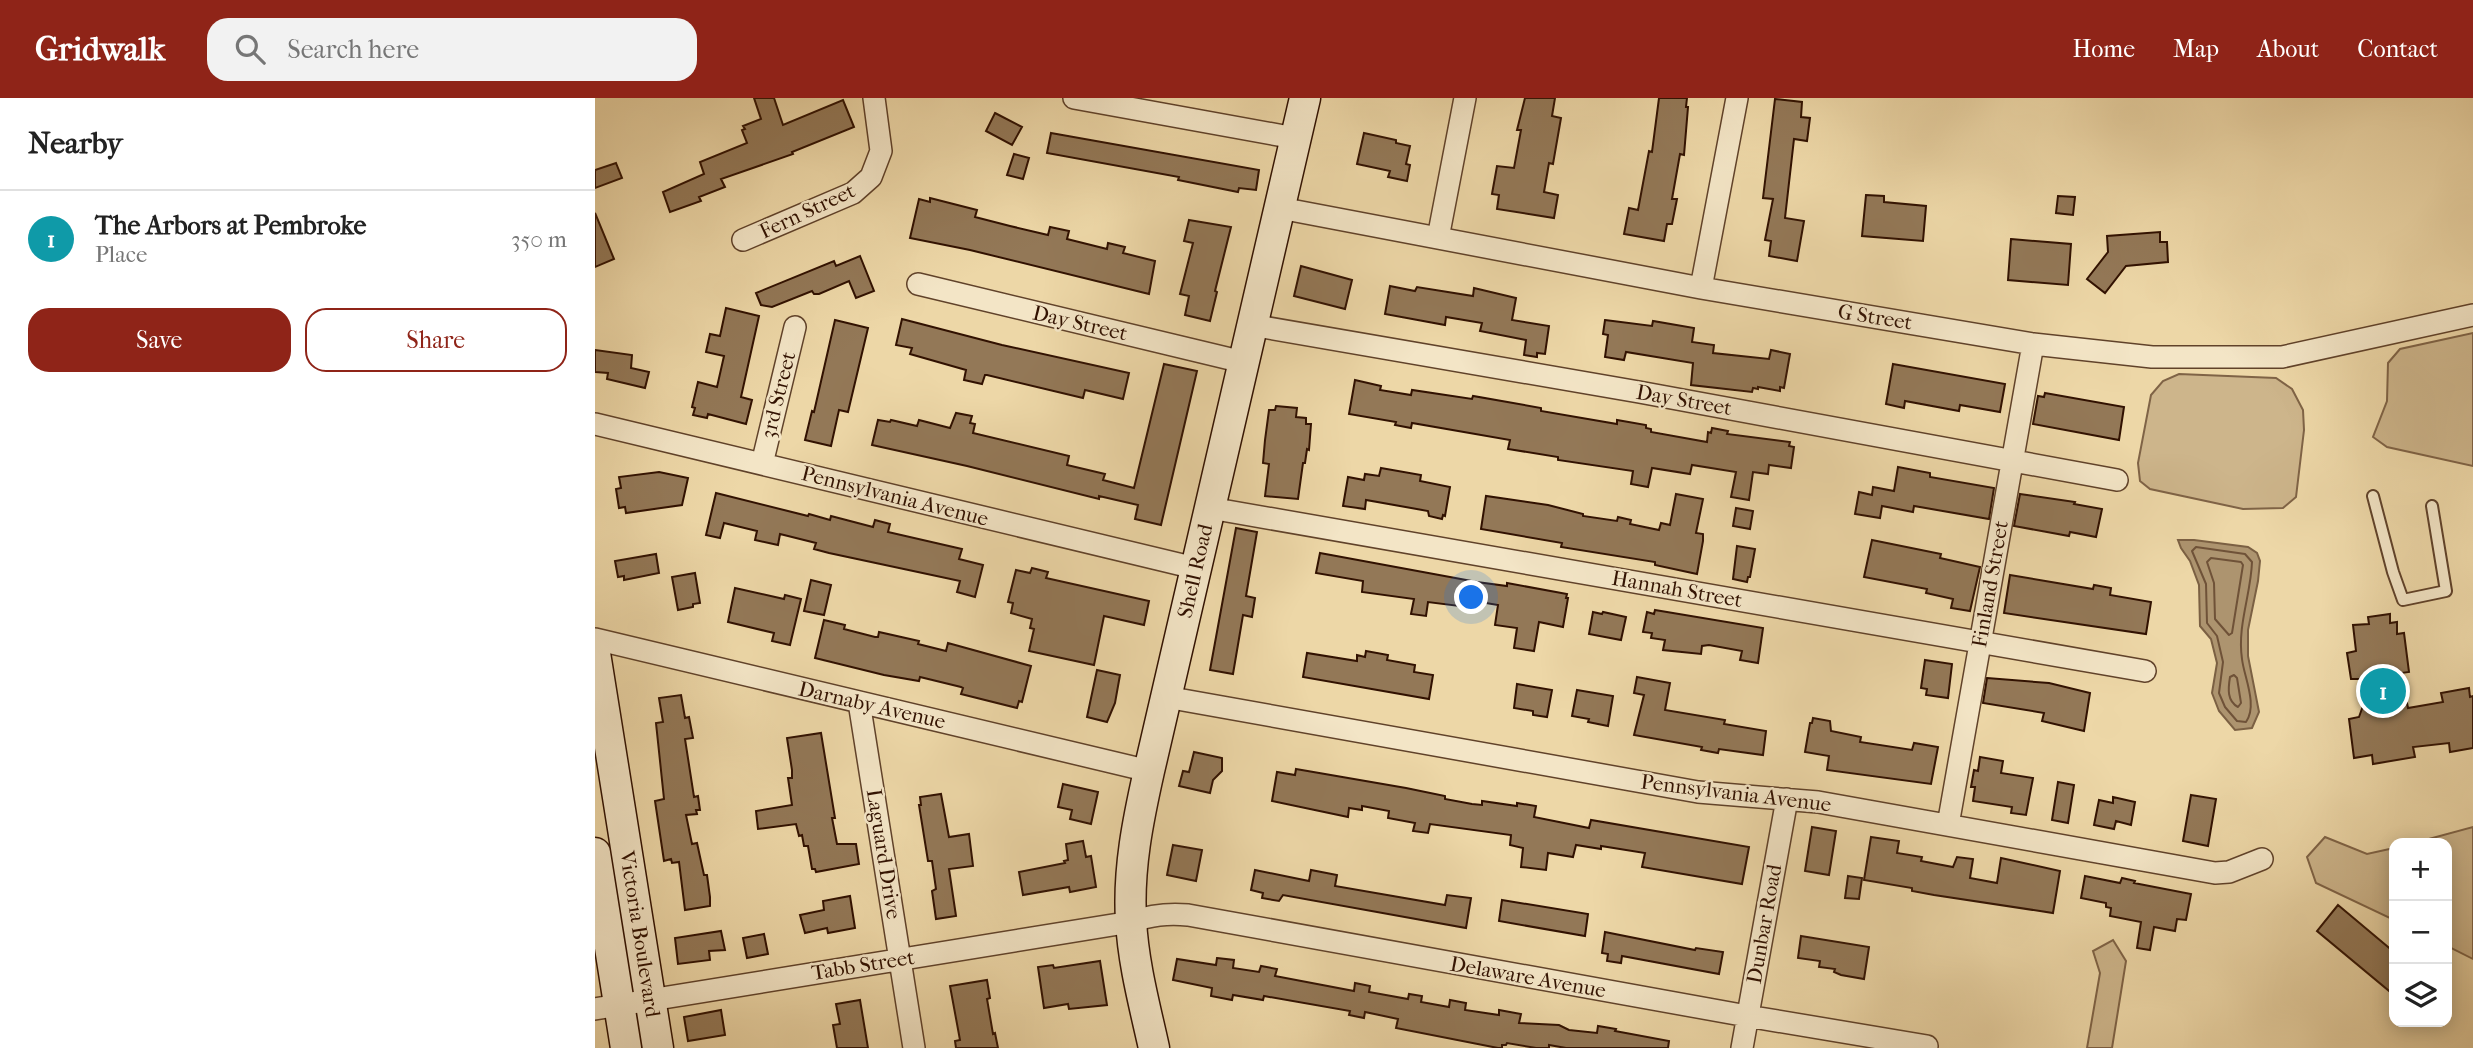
<!DOCTYPE html>
<html lang="en">
<head>
<meta charset="utf-8">
<style>
  body { margin:0; font-family:"IM FELL French Canon",serif; background:#f2f2f2; color:#222 }
  .controls { position:absolute; right:21px; bottom:21px; display:grid; overflow:hidden; border-radius:14px; box-shadow:0 4px 18px #0003 }
  .controls button { width:63px; height:63px; display:grid; place-items:center; padding:0; border:0; border-bottom:2px solid #e0e0e0; background:#fff; color:#222; font:35px sans-serif }
  .you { position:absolute; left:877px; top:500px; width:24px; height:24px; margin:-18px; border:5px solid #fff; border-radius:50%; background:#1a73e8; box-shadow:0 0 0 10px #1a73e833 }
  .badge { display:grid; place-items:center; width:46px; height:46px; border-radius:50%; background:#8f2418; color:#fff; font-size:23px; font-weight:700 }
  .pin { position:absolute; translate:-50% -50%; border:4px solid #fff; box-shadow:0 2px 7px #0006 }
  .list { margin:0; padding:0; list-style:none }
  h2 { display:flex; justify-content:space-between; align-items:center; height:91px; margin:0; padding:0 28px; font-size:30px }
  h2 small { font-size:23px; font-weight:400; color:#767676 }
  .list li { display:grid; grid-template-columns:46px 1fr auto; gap:21px; align-items:center; box-sizing:border-box; height:98px; padding:0 28px; border-top:2px solid #e0e0e0 }
  .list b { display:block; font-size:26px; white-space:nowrap }
  .list p { margin:0; font-size:23px; white-space:nowrap; color:#767676 }
  .list em { font-size:23px; font-style:normal; color:#767676 }
  .actions { display:flex; gap:14px; padding:21px 28px }
  .actions a { flex:1; padding:16px 0; border:2px solid #8f2418; border-radius:21px; text-align:center; font-size:24px; color:#8f2418 }
  .actions .main { background:#8f2418; color:#fff }
  .icon { flex:none; width:38px; height:38px; fill:none; stroke:currentColor; stroke-width:2; stroke-linecap:round; stroke-linejoin:round }
  .map { position:relative; flex:none; width:1878px; height:950px; overflow:hidden }
  header { display:flex; align-items:center; gap:42px; box-sizing:border-box; height:98px; padding:0 35px; background:#8f2418; color:#fff }
  header strong { font-size:33px }
  nav { display:flex; gap:38px; margin-inline-start:auto; font-size:24px }
  .search { width:490px; height:63px; background:#f2f2f2; display:flex; align-items:center; gap:18px; box-sizing:border-box; padding:0 24px; border-radius:21px; color:#767676; font-size:26px }
  main { display:flex }
  aside { flex:1; background:#fff }
  .map>svg:first-child { display:block }
  .green { fill:#cdb58b; stroke:#7f6346; stroke-width:2 }
  .water { fill:#ad946f; stroke:#7b6043; stroke-width:2 }
  .lines { fill:none; stroke-linecap:round; stroke-linejoin:round }
  .shore { stroke:#6f5238; stroke-width:2 }
  .building { fill:#937857; stroke:#311101; stroke-width:2 }
  .lane-casing { stroke:#60422a; stroke-width:14 }
  .street-casing { stroke:#60422a; stroke-width:24 }
  .secondary-casing { stroke:#311101; stroke-width:33 }
  .lane { stroke:#f3e5c6; stroke-width:10 }
  .street { stroke:#f3e5c6; stroke-width:21 }
  .secondary { stroke:#f3e5c6; stroke-width:30 }
  .labels { text-anchor:middle; dominant-baseline:central; stroke-width:5; stroke-linejoin:round; paint-order:stroke }
  .street-label { font-size:21px; fill:#311101; stroke:#f3e5c6 }
</style>
</head>
<body>
<header>
<strong>Gridwalk</strong>
<div class="search"><svg class="icon" aria-label="search" viewBox="0 0 24 24"><circle cx="10" cy="10" r="6"/><path d="M15 15l6 6"/></svg>Search here</div>
<nav><a>Home</a><a>Map</a><a>About</a><a>Contact</a></nav>
</header>
<main>
<aside>
<h2>Nearby<small></small></h2>
<ul class="list">
<li><span class="badge" style="background:#0f9aa8">1</span><div><b>The Arbors at Pembroke</b><p>Place</p></div><em>350 m</em></li>
</ul>
<div class="actions"><a class="main">Save</a><a>Share</a></div>
</aside>
<div class="map">
<svg width="1878" height="950" viewBox="0 0 1878 950">
  <rect width="100%" height="100%" fill="#edd7a7"/>
  <filter id="stains"><feTurbulence type="fractalNoise" baseFrequency=".00286" numOctaves="4"/><feColorMatrix values="0 0 0 0 .2 0 0 0 0 .09 0 0 0 0 .02 0 0 0 .5 -.17"/></filter>
  <radialGradient id="worn" r=".72"><stop offset=".6" stop-color="#630" stop-opacity="0"/><stop offset="1" stop-color="#630" stop-opacity=".3"/></radialGradient>
  <path class="green" d="M1878 235V368L1792 349 1778 339 1792 303 1793 265 1805 251Z
    M1584 276 1681 280 1697 291 1708 312 1709 332 1701 399 1688 410 1648 411 1555 391 1545 383 1543 365 1556 297 1568 283Z
    M1878 729V861L1852 848V745H1819Z
    M1730 739 1772 756 1799 750V822L1721 785 1712 759Z
    M1518 842 1531 863 1517 950H1492L1505 875 1498 853Z"/>
  <path class="water" d="M1583 442H1599L1653 449 1662 455 1665 463 1663 483 1653 532V558L1664 614 1657 630 1640 632 1624 613 1617 595 1622 565 1616 541 1605 528 1604 487 1595 463 1586 450Z"/>
  <g class="lines">
    <path class="shore" d="M1601 449 1650 456 1657 464C1656 496 1642 528 1647 561 1649 579 1663 607 1651 624L1642 623 1630 609 1624 595 1628 564 1622 538 1612 525 1611 486 1597 453Z
      M1616 460 1646 464 1648 467 1637 535 1634 537 1620 521 1619 485 1612 464Z
      M1639 577 1642 580 1646 605 1643 609C1632 603 1633 591 1635 579Z"/>
  </g>
  <path class="building" d="M159 0H179L188 27 248 2 259 29 197 54 198 56 126 81 130 89 104 99 106 103 75 114 68 94 109 76 105 64 152 45 147 32 150 31 148 28 166 21Z
    M930 0H960L957 18 966 20 958 66 954 65 949 94 963 97 959 120 902 111 904 97 897 96 902 68 919 70 926 32H922Z
    M1064 0H1092L1091 9H1093L1089 57 1085 56 1077 101H1082L1077 126H1072L1069 143 1029 136 1034 110 1043 112 1054 53 1057 54Z
    M1180 1 1207 4 1206 19 1215 20 1212 43 1199 41 1190 120 1209 123 1202 163 1174 158 1176 143 1170 142 1178 101 1168 100Z
    M400 15 427 29 417 47 391 33Z
    M456 35 664 72 661 92 644 90 643 94 583 82 584 79 452 55Z
    M769 35 801 42V45L815 48 811 66 815 67 812 83 793 79 795 73 762 66Z
    M419 56 434 60 428 81 412 77Z
    M21 65 27 80 0 90V72Z
    M1271 97 1289 98V104L1331 108 1328 143 1267 138Z
    M1463 98 1480 99 1478 117 1461 115Z
    M335 100 382 112 380 119 415 128 453 137 455 129 474 133 472 141 512 151 513 145 530 149 528 155 560 163 554 196 375 152 315 140 324 101 335 104Z
    M0 115 19 161 0 169Z
    M594 122 636 129 620 193 622 194 615 223 590 217 594 198 585 196 598 145 589 143Z
    M1565 134V144H1572L1573 164 1531 168 1510 195 1492 181 1513 154 1512 138Z
    M1416 141 1476 146 1473 187 1413 182Z
    M265 158 279 193 261 200 254 183 224 196H219L217 193 177 209 166 207 161 195 239 163 241 168Z
    M706 168 757 182 750 211 699 198Z
    M795 188 820 193 822 189 878 198 879 190 921 200 917 222 954 228 950 256 942 255V259L929 257 931 242 885 233 887 225 851 219 850 227 790 216Z
    M131 210 164 218 146 299 157 302 151 326 113 316 112 320 98 317 100 310 97 309 103 284 122 289 129 258 111 254 115 236 125 238Z
    M307 221 407 247 534 275 528 301 490 292 488 300 392 277H390L387 286 369 282 371 272 315 256 317 250 301 247Z
    M240 222 273 230 253 314 244 312 236 348 210 342 217 313 219 314Z
    M1010 222 1057 228 1058 223 1099 230 1097 244 1119 247 1118 255 1174 261 1176 252 1195 256 1189 290 1185 289V293L1163 289V291L1158 290 1157 294 1096 287 1098 265 1031 254 1029 262 1010 259 1013 237 1008 236Z
    M0 252 37 257 36 270 54 274 50 290 12 281 13 275 0 274Z
    M569 266 602 273 566 427 540 421 543 407 504 398V401L372 368 277 347 283 322 295 324 296 322 322 328 324 322 355 330 361 315 377 318 375 325 380 326 378 335 474 358 472 367 510 376 508 382 539 390Z
    M1298 266 1410 286 1405 314 1365 307 1364 313 1310 303 1309 310 1291 306Z
    M760 282 786 288 785 292 816 297 817 292 877 301 878 298 946 310V313L1022 326V322L1051 327V330L1056 331V334L1112 344 1113 334 1116 335 1117 330 1133 333 1132 336 1195 344 1194 348 1199 349 1196 370 1174 367 1173 376 1158 374 1154 402 1136 399 1141 374 1097 367 1095 376 1057 370 1053 389 1036 386 1038 373 963 362V359L913 351 915 342 817 325 816 330 800 327 801 324 754 316Z
    M1450 295 1529 309 1524 342 1438 326 1443 298 1449 299Z
    M681 308 702 310 701 319 711 320V326H716L714 352 712 351 710 365H708L703 401 670 398 674 366 668 365 670 342 674 312H680Z
    M1303 369 1335 375V379L1399 390 1394 421 1319 408 1318 414 1287 408 1285 420 1260 416 1264 394 1277 397 1278 389 1299 393Z
    M786 370 826 377 825 383 855 389 850 418 848 417 847 421 834 418 833 413 771 402 770 411 748 408 753 379 769 382 770 376 784 378Z
    M64 374 93 380 87 407 31 415 30 409 24 410 21 391 26 390 24 379Z
    M121 395 213 418 214 416 235 422 236 418 278 429 280 422 295 426 293 434 367 451 364 461 388 467 380 499 362 494 365 483 234 455 219 451 221 445 185 436 183 447 160 442 162 433 129 425 125 440 111 437Z
    M1081 396 1108 401 1101 435 1108 436V443L1102 476 1060 467V464L966 449 967 445 886 431 891 398 953 407 988 416V418L1022 423 1023 419 1036 422 1035 426 1064 432 1066 425 1075 427Z
    M1425 396 1480 404 1479 406 1507 411 1501 439 1475 434 1474 438 1419 428Z
    M1141 410 1158 413 1155 431 1138 428Z
    M641 430 662 434 651 498 660 500 657 519 648 517 638 576 615 572Z
    M1277 442 1346 456 1345 460 1385 469 1375 513 1356 510 1358 501 1331 495 1332 491 1269 479Z
    M1142 448 1160 451 1155 479H1153L1152 484 1138 481Z
    M725 455 882 484 912 488V485L972 496 971 500H973L968 529 944 524 939 553 919 550 922 530 900 527 903 507 873 502 872 509 833 504 831 518 816 516 819 501 767 494 768 483 721 475Z
    M61 456 64 475 29 482V478L23 479 20 463Z
    M437 470 453 474 451 480 554 503 549 527 509 518 499 567 434 553 439 531 435 530 437 521 416 515 418 505 413 504 421 472 435 475Z
    M100 475 105 505 98 506V509L83 512 77 479Z
    M1415 477 1498 491 1499 487 1516 490 1515 497 1556 504 1551 536 1409 515Z
    M216 482 236 487 229 517 209 513Z
    M140 490 189 501 190 497 206 501 195 547 177 543 179 535 133 524Z
    M1060 512 1168 530 1163 565 1145 562 1147 553 1114 547 1107 548 1106 556 1068 552 1070 542 1056 540 1057 535 1048 534 1052 514 1059 516Z
    M998 514 1007 516 1008 514 1031 519 1026 542 994 536Z
    M1795 516V525L1802 524V536L1809 535 1814 574 1806 575 1813 610 1848 604 1846 595 1874 590 1875 599 1878 598V650L1855 654 1854 645 1818 649 1820 659 1778 666 1777 657 1759 660 1754 621 1764 619 1769 605 1765 581H1756L1752 555 1761 553 1758 527 1774 526 1773 519Z
    M229 522 250 527 249 531 280 539H283L284 534 324 543 323 546 351 553 353 545 436 568 427 604 424 603 422 610 366 596 368 590 366 589 325 579 324 583 289 577 220 560Z
    M771 553 793 557 792 562 820 567 819 574 838 577 834 601 708 579 712 555 762 563V557L770 559Z
    M1330 562 1357 566 1353 600 1331 597 1332 591 1326 590Z
    M502 572 525 577 520 605 512 624 492 619Z
    M1042 579 1075 585 1070 612 1130 622 1129 626 1171 633 1168 657 1124 651 1123 655 1106 652 1107 649 1039 637 1049 597 1039 595Z
    M1392 580 1454 585 1495 595 1489 633 1447 623 1449 615 1388 605Z
    M922 586 957 592 952 619 938 617V613L919 610Z
    M982 592 1018 598 1013 628 993 624 994 621 977 618Z
    M86 597 90 620 94 619 98 640 90 641 99 699 103 698 105 712H101L102 716 91 717 97 746 102 745 109 777H112L115 799V808L90 812 84 764 77 765 76 761 69 763 60 703 69 701 61 625 68 624 64 600Z
    M1218 620 1235 623 1236 633 1266 639 1265 644 1317 652 1319 645 1343 649 1336 686 1232 672 1234 658 1210 654 1215 625H1217Z
    M226 635 240 720H237L242 746H261L264 766 221 774 220 771H217L213 748H209L207 737 204 738 201 726 163 731 161 713 197 707 193 680H197V672L192 640Z
    M599 654 627 660V673L618 682 615 695 584 688 588 673 594 674Z
    M1385 659 1408 663 1406 675 1438 680 1431 717 1416 715 1417 709 1378 703 1380 689H1376L1379 672 1383 673Z
    M701 671 811 690 850 698V701L877 706 887 707V703L922 708V705L941 708 939 719 994 730 996 722 1154 749 1147 786 1047 769 1050 755 1006 748V751L981 747 978 759 953 755 951 772 926 769 928 750 915 747 916 737 835 726 833 735 818 733 820 725 793 720 794 713 767 708V712L754 710 753 719 677 703 682 674 700 677Z
    M1463 684 1479 687 1473 725 1457 722Z
    M468 686 503 694 496 726 475 721 477 712 463 709Z
    M346 696 354 739 374 736 378 768 354 771 361 818 341 821 337 793 341 791 337 763H333L324 707H326L325 699Z
    M1596 697 1621 701 1613 748 1588 743Z
    M1518 699 1540 704 1536 727 1521 723 1519 731 1499 727 1504 702 1518 705Z
    M1217 729 1241 733 1234 777 1210 773Z
    M1276 739 1304 743 1302 755 1327 759 1326 763 1358 769 1362 759 1378 761 1375 780 1402 785 1406 760 1465 773 1458 815 1339 797 1317 793V790L1269 782Z
    M488 743 491 759 496 758 501 789 475 794 474 789 428 797 424 774 470 765 469 763 473 762 471 746Z
    M578 747 607 752 601 783 572 777Z
    M660 772 714 783 716 772 742 777 740 788 850 807 852 797 876 800 871 830 688 797 684 803 667 800 668 795 656 792Z
    M1253 778 1267 780 1264 801 1250 800Z
    M1490 778 1525 785 1527 780 1540 783 1539 785 1596 796 1591 822 1582 821 1580 833 1559 829 1555 852 1542 850 1546 824 1515 818 1516 810 1511 809V805L1486 800Z
    M255 798 260 830 233 835 232 830 210 835 205 817 229 812 228 803Z
    M907 802 993 816 990 838 904 823Z
    M1743 807 1799 854V897L1722 833Z
    M126 833 130 852 114 853 115 862 83 866 80 840Z
    M1010 834 1100 852 1101 850 1128 854 1124 876 1027 858 1026 865 1012 863 1013 856 1007 855Z
    M169 836 173 856 152 860 148 840Z
    M1206 838 1274 849 1269 881 1246 877 1239 874 1240 871 1224 869 1225 863 1203 860Z
    M622 860 639 862 638 870 664 874 666 868 682 871 680 878 759 893 760 885 775 888 774 894 813 901 814 896 827 898 826 904 854 909 855 902 871 905 870 912 904 917V912L926 916 924 925 964 927 974 932 1002 935 1003 928 1021 931 1020 933 1074 943 1073 950H971L954 947V950H941L912 945 911 947H907V950H903L801 930 803 921 770 914 769 920 754 917 755 913 669 898 668 902 638 897 637 902 616 898 617 890 578 882 582 861 621 867Z
    M505 863 512 907 474 911 473 906 449 910 443 869 458 867 459 870Z
    M392 882 395 900 392 901 398 936 400 935 403 950H361L360 943 365 942 355 888Z
    M265 902 273 950H242L238 927 245 926 241 906Z
    M126 912 130 937 93 943 89 919Z"/>
  <g class="lines">
    <defs>
      <path id="lane" d="M1778 398 1798 474 1808 502 1851 493 1837 408"/>
      <path id="street" d="M479 0 700 40
        M685 110 1106 190 1438 246 1557 259H1687L1878 217
        M843 140 870 0
        M148 142 258 95 276 79 286 53 279 0
        M323 186 648 264
        M1106 190 1142 0
        M656 227 1044 294 1522 382
        M0 326 600 470
        M167 366 200 229
        M615 410 1550 573
        M0 541 554 673
        M571 599 1103 694 1223 704 1620 775 1634 774 1667 761
        M264 604 319 950
        M1353 727 1438 246
        M0 911 536 824C556 817 572 815 593 817L1152 918 1332 948
        M1147 950 1192 701"/>
      <path id="secondary" d="M0 555 63 950
        M0 755 31 950
        M559 950C550 909 538 865 536 822 533 771 543 722 554 673L710 0"/>
    </defs>
    <use href="#lane" class="lane-casing"/>
    <use href="#street" class="street-casing"/>
    <use href="#secondary" class="secondary-casing"/>
    <use href="#lane" class="lane"/>
    <use href="#street" class="street"/>
    <use href="#secondary" class="secondary"/>
  </g>
  <g class="labels">
    <g class="street-label">
      <text transform="translate(212 113) rotate(-25)">Fern Street</text>
      <text transform="translate(1280 219) rotate(9)">G Street</text>
      <text transform="translate(485 225) rotate(13)">Day Street</text>
      <text transform="translate(183 297) rotate(-76)">3rd Street</text>
      <text transform="translate(1089 302) rotate(10)">Day Street</text>
      <text transform="translate(300 398) rotate(14)">Pennsylvania Avenue</text>
      <text transform="translate(600 473) rotate(-77)">Shell Road</text>
      <text transform="translate(1395 486) rotate(-80)">Finland Street</text>
      <text transform="translate(1082 491) rotate(10)">Hannah Street</text>
      <text transform="translate(277 607) rotate(13)">Darnaby Avenue</text>
      <text transform="translate(1141 695) rotate(7)">Pennsylvania Avenue</text>
      <text transform="translate(289 756) rotate(81)">Laguard Drive</text>
      <text transform="translate(1169 826) rotate(-80)">Dunbar Road</text>
      <text transform="translate(45 836) rotate(81)">Victoria Boulevard</text>
      <text transform="translate(268 867) rotate(-9)">Tabb Street</text>
      <text transform="translate(933 879) rotate(10)">Delaware Avenue</text>
    </g>
  </g>
  <rect width="100%" height="100%" filter="url(#stains)"/>
  <rect width="100%" height="100%" fill="url(#worn)"/>
</svg>
<div class="controls">
<button>+</button>
<button>−</button>
<button><svg class="icon" aria-label="layers" viewBox="0 0 24 24"><path d="M12 4l9 5-9 5-9-5zM3 14l9 5 9-5"/></svg></button>
</div>
<div class="you"></div>
<div class="pin badge" style="left:1788px;top:593px;background:#0f9aa8">1</div>
</div>
</main>
</body>
</html>
